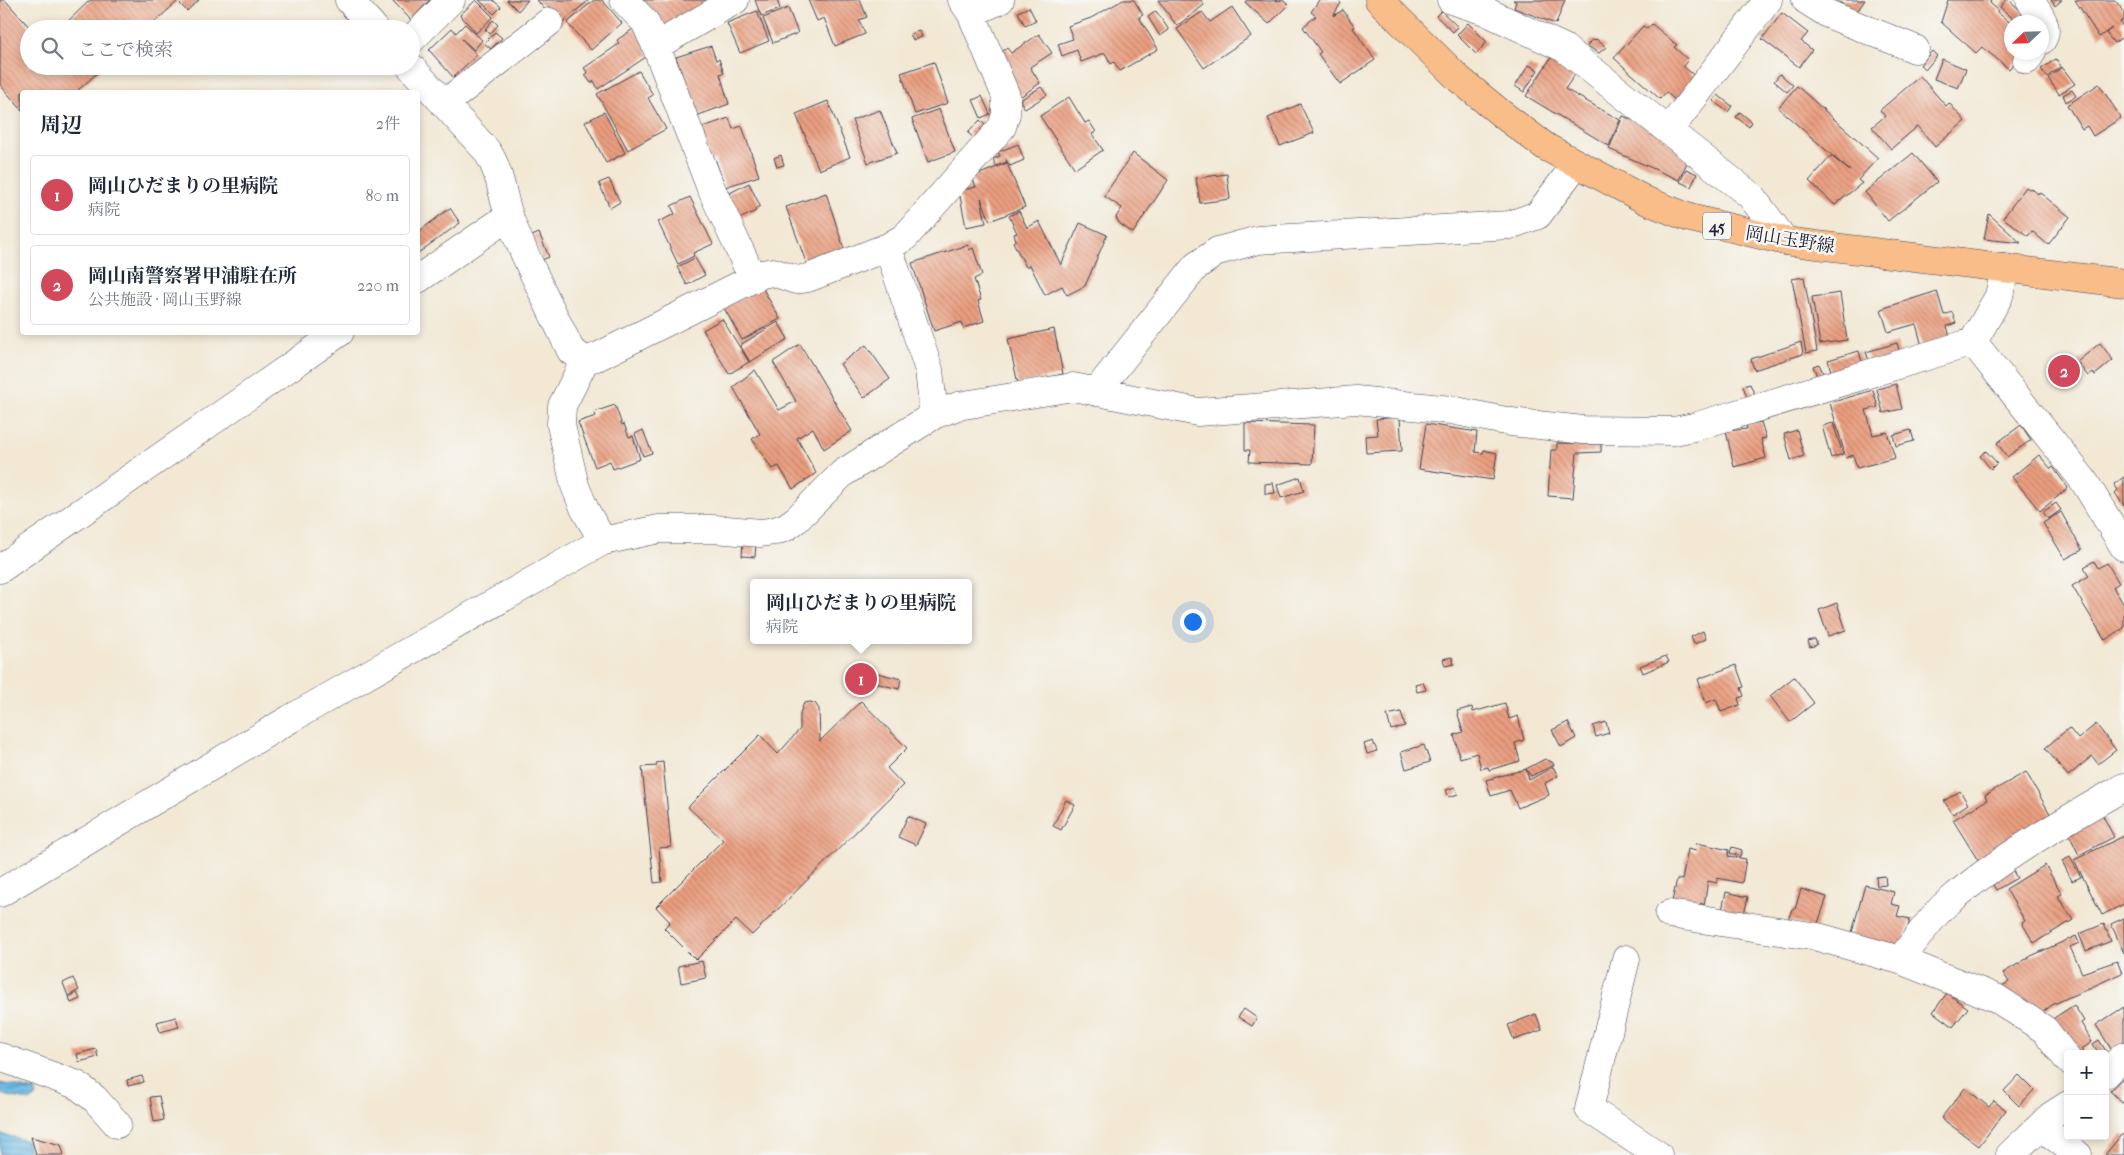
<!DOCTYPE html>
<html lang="ja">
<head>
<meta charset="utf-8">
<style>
  body { margin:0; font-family:"IM FELL French Canon","Noto Serif JP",serif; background:#f2f2f3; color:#1f2937 }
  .controls { position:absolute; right:15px; bottom:15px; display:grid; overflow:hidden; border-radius:5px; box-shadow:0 2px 8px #0003 }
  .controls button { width:45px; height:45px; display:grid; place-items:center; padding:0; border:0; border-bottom:1px solid #e0e1e3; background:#fff; color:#1f2937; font:25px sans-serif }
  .compass { position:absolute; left:2004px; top:15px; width:45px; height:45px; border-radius:50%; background:#fff; box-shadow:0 2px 8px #0003; rotate:247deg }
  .you { position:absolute; left:1192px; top:621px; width:18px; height:18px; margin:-12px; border:4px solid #fff; border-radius:50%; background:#1a73e8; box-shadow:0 0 0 8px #1a73e833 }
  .badge { display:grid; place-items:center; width:32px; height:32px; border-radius:50%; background:#d1495b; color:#fff; font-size:16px; font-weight:700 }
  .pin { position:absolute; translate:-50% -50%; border:2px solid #fff; box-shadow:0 1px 5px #0006 }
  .popup { position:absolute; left:750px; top:579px; width:222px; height:65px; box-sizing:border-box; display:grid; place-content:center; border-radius:5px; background:#fff; filter:drop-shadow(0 1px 4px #0005); font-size:16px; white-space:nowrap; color:#747a83 }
  .popup b { font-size:19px; color:#1f2937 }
  .popup::after { content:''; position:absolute; left:50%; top:100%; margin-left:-10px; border:10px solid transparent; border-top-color:#fff }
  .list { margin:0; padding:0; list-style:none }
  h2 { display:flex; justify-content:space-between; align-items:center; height:65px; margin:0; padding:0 20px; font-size:21px }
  h2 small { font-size:16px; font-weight:400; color:#747a83 }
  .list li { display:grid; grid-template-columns:32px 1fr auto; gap:15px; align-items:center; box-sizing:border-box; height:80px; margin:0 10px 10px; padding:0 10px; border:1px solid #e0e1e3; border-radius:5px }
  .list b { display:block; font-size:19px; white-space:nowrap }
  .list p { margin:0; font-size:16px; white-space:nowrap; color:#747a83 }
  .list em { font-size:16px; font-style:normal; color:#747a83 }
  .icon { flex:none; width:28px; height:28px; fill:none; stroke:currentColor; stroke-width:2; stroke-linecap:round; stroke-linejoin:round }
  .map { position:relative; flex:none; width:2124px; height:1155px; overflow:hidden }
  .search { position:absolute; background:#fff; box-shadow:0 2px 8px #0003; left:20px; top:20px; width:400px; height:55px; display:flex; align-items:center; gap:12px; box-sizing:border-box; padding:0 18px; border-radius:28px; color:#747a83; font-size:19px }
  .panel { position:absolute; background:#fff; box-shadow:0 2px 8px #0003; left:20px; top:90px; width:400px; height:245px; border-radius:5px }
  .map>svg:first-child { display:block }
  .water { fill:url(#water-rules); stroke:#466e90 }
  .building { fill:url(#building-back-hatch) }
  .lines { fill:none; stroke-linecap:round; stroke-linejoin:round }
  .minor-casing { stroke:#414052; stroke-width:29 }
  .major-casing { stroke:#414052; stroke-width:29 }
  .minor { stroke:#fff; stroke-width:28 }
  .major { stroke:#f8bd89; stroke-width:28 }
  .labels { text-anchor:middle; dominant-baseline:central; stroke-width:5; stroke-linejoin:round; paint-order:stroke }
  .shield { fill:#f6f6f2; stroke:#626272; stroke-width:1 }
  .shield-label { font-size:16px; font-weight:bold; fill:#22223b }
  .street-label { font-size:18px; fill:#22223b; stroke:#f6f6f2 }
</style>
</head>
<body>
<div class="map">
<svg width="2124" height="1155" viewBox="0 0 2124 1155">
  <defs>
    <pattern id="water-rules" width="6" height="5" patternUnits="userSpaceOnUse" patternTransform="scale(1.25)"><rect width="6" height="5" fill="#69b9e4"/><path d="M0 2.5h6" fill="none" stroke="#5696ba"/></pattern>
    <pattern id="building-back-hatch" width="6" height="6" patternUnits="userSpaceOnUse" patternTransform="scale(1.25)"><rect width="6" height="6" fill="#eb9f80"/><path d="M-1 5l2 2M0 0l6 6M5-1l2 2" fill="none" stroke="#be816a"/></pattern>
  </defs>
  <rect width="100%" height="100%" fill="#f6f6f2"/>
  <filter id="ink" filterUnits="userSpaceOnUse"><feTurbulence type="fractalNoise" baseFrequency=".02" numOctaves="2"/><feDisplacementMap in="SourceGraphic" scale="10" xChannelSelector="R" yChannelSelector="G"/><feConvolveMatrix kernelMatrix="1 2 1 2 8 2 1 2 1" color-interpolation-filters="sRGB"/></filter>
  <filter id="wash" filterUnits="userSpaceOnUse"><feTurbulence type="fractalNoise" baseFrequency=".0096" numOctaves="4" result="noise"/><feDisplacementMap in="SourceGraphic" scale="20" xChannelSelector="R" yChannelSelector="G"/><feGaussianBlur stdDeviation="1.12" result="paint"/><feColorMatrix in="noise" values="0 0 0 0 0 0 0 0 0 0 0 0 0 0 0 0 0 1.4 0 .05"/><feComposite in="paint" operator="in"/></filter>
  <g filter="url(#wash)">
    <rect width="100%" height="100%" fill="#f2e8d4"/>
    <path class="water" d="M0 1083 35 1091 37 1096 30 1101 0 1094Z
      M0 1134 26 1140 30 1155H0Z"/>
    <g id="blocks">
      <path class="building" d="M0 0H5L31 29H29V66H105L76 92H22V110L0 85Z
        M90 0H179L147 29H60Z
        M184 0H199L187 11 180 4Z
        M392 0H430L411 20Z
        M476 0 493 17 476 33 460 15Z
        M479 0H493L501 7 494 14Z
        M507 0H528L518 11Z
        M537 0H589L558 26Z
        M594 0H602L622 23 591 50 567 23Z
        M640 0H719L711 5 707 0 664 33Z
        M755 0H777L780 9 761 16Z
        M808 0H860L867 17 859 20 865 34 835 46 824 18 817 21Z
        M1123 0H1134L1143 15 1139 17 1158 49 1120 71 1114 62 1111 64 1105 53 1081 62 1077 50 1062 56 1058 44 1073 39 1068 26 1091 18Z
        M1158 0H1201L1204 5 1177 26Z
        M1247 0 1270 1 1283 0 1288 5 1269 24 1245 2Z
        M1319 0H1338L1341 3 1333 16 1343 10 1355 27 1353 28 1375 60 1340 84 1318 54 1321 52 1303 27 1316 16 1311 12Z
        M1513 0H1565L1556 24 1514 8 1516 2Z
        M1836 0H1865L1856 13Z
        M1948 0H1991L1990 3 1998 10 1997 12 2012 24V52H2023L2009 69 1982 47 1976 53 1941 22Z
        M2006 0H2009L2023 13 2016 21 2000 7Z
        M2051 0H2062L2055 6Z
        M2075 0H2115L2124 12V20L2120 22 2124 28V36L2114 43 2106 33 2112 28 2099 37Z
        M1029 7 1036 21 1025 26 1018 12Z
        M1232 7 1251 36 1204 68 1177 29 1202 12 1210 22Z
        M788 8 798 33 773 43 763 18Z
        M757 11 769 41 740 53 727 23Z
        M1156 11 1169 30 1160 36 1148 17Z
        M1441 11 1458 27 1453 32 1436 16Z
        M1782 13 1808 33 1801 41 1812 50 1799 67 1762 39Z
        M493 20 498 25 490 34 485 29Z
        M1468 23 1487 42 1476 54 1457 35Z
        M465 24 482 40 474 50 462 39 477 55 453 77 429 50 452 28 456 33Z
        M1652 24 1677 45 1674 47 1688 60 1683 66 1697 78 1676 101 1666 92 1660 99 1614 58 1643 26 1647 29Z
        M636 27 649 55 598 89 594 81 591 83 585 75 588 73 584 68 619 44 617 40Z
        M919 31 922 37 913 40 910 34Z
        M495 32 502 38 491 49 484 43Z
        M1039 34 1052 53 1030 67 1040 83 1020 97 1002 69 997 55 1007 48 1011 53Z
        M1592 39 1594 41 1596 39 1606 47 1599 53 1587 46Z
        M711 46 716 60 719 59 724 73 720 74 729 104 696 116 676 57Z
        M1932 51 1937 56 1926 69 1920 65Z
        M1554 53 1578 70 1565 89 1620 120 1609 146 1526 96Z
        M1942 59 1966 69 1958 88 1934 79Z
        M2056 59 2061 66 2047 77 2041 69Z
        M934 62 948 103 915 114 901 73Z
        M1529 65 1538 70 1524 92 1515 86Z
        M2062 67 2075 84 2059 94 2048 78Z
        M639 71 653 95 648 98 666 129 628 150 597 94Z
        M1780 74 1793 85 1787 92 1774 81Z
        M1920 76 1946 106 1949 103 1965 121 1935 147 1918 126 1891 149 1872 127 1885 116 1880 110Z
        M2099 84 2121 118 2093 136 2087 126 2082 129 2067 105Z
        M1797 86 1878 158 1858 180 1862 183 1835 205 1809 181 1831 156 1850 171 1778 108Z
        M1041 87 1047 95 1025 109 1020 100Z
        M2072 90 2076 96 2066 102 2063 95Z
        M1718 95 1732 106 1728 112 1713 101Z
        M982 96 990 114 981 118 973 100Z
        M1069 97 1085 123 1089 121 1096 132 1092 134 1103 150 1075 169 1040 116Z
        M828 101 850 157 819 170 796 114Z
        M1300 104 1314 133 1280 146 1268 118Z
        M939 109 955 152 928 162 912 119Z
        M880 110 897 153 868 163 852 120Z
        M604 112 625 153 606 163 585 122Z
        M1740 112 1752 122 1749 127 1736 117Z
        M1623 116 1662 133 1690 156 1679 180 1609 149Z
        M729 118 733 129 742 126 759 176 725 187 715 159 711 161 700 128Z
        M980 120 985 125 974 138 968 133Z
        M1018 144 1024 160 1010 166 1006 160 1007 162 996 166 993 159 1000 156 998 152Z
        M1133 153 1168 180 1133 233 1119 223 1116 217 1122 208 1104 196Z
        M1913 153 1937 182 1888 221 1865 192Z
        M781 155 784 165 777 167 774 158Z
        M1007 163 1025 207 990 221 981 198 986 223 966 227 959 191 976 187 972 177Z
        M1686 169 1697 174 1691 187 1680 182Z
        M1227 174 1230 199 1200 203 1196 178Z
        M609 179 620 202 610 208 599 183Z
        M749 183 760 206 755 209 756 211 737 220 726 195Z
        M2026 187 2029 189 2031 188 2038 194 2039 192 2070 217 2048 245 2032 231 2028 236 2003 218Z
        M826 193 845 252 807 265 786 207Z
        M690 197 713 244 693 253 694 256 678 264 658 222 675 214 671 206Z
        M450 208 460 223 418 253V232Z
        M1019 211 1027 228 1039 221 1061 265 1080 223 1107 235 1085 286 1067 295 1062 286 1045 295 1030 265 1026 267 1013 242 1016 240 1014 234 1017 233 1009 216Z
        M1989 214 2021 243 1984 239Z
        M539 233 549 257 542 260 532 236Z
        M968 245 969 250 973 248 982 275 974 279 981 300 978 301 984 321 963 328 962 322 934 331 912 263Z
        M695 258 705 275 687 285 677 267Z
        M1804 277 1817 351 1806 353 1792 279Z
        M762 287 780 319 742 340 724 308Z
        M1937 291 1944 315 1952 312 1956 323 1947 326 1951 341 1923 350 1916 324 1888 332 1881 309Z
        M1840 293 1847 340 1820 344 1812 297Z
        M722 319 749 362 729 374 703 330Z
        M778 322 788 339 750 362 740 345Z
        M1054 329 1063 374 1018 384 1008 339Z
        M1801 342 1803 354 1754 370 1751 359Z
        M1897 343 1901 358 1871 367 1866 352Z
        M2100 343 2113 360 2095 375 2093 372 2088 376 2077 362Z
        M800 344 852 431 824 449 813 428 797 438 816 473 793 489 779 466 772 469 752 439 760 434 733 387 755 370 779 410 796 401 773 362Z
        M866 345 890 379 864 398 840 364Z
        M1859 351 1864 370 1833 379 1828 360Z
        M1819 364 1825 377 1818 379 1813 366Z
        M1750 384 1757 400 1749 403 1743 386Z
        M1896 384 1902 409 1883 413 1877 389Z
        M1873 390 1878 407 1866 410 1873 435 1887 432 1895 458 1857 468 1853 455 1846 458 1830 403Z
        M615 405 622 425 624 424 629 437 633 436 640 459 613 469 610 461 595 467 578 422 596 416 594 412Z
        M1400 417 1402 451 1366 453 1365 436 1378 435 1376 419Z
        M1761 422 1766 438 1761 439 1766 458 1734 467 1726 431 1747 429 1746 425Z
        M1245 423 1314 425 1312 464 1249 462 1250 450H1245Z
        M1833 423 1843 454 1831 458 1822 426Z
        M1426 424 1477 432 1475 452 1483 453 1484 450 1497 453 1493 480 1419 469Z
        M2021 425 2031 440 2007 457 1997 443Z
        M643 430 652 453 643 456 635 434Z
        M1797 430 1804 456 1791 460 1784 434Z
        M1911 430 1914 441 1896 446 1893 435Z
        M1557 443 1601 444V452L1577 453 1573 498 1548 496 1551 450H1557Z
        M1986 451 1997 463 1991 469 1980 456Z
        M2039 455 2051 469 2053 467 2068 488 2040 511 2012 477Z
        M1300 477 1304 491 1281 498 1277 485Z
        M2124 477V506L2115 493 2118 490 2114 484Z
        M1273 483 1275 493 1265 494V484Z
        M2056 503 2061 510 2048 519 2043 512Z
        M2061 512 2082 550 2065 559 2043 523Z
        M743 542 756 543 755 557 742 556Z
        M2094 561 2098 568 2107 563 2119 583 2113 587 2124 605V628L2105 640 2072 586 2089 576 2084 567Z
        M1837 603 1846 630 1828 636 1819 610Z
        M1703 631 1706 639 1694 644 1691 637Z
        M1815 639 1817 645 1810 647 1808 641Z
        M1666 656 1669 662 1643 673 1640 666Z
        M1452 657 1454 664 1445 666 1443 659Z
        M1736 665 1744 687 1741 688 1744 696 1738 698 1740 705 1721 712 1716 699 1706 703 1698 679Z
        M870 671 901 679 899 689 867 681Z
        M1794 677 1814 703 1790 722 1770 696Z
        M1423 682 1426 690 1417 692 1415 684Z
        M861 701 907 748 887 768 903 785 752 935 736 920 696 960 664 928 670 922 656 907 723 840 688 807 760 735 778 754 800 729V713L804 703 810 702 815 703 819 709 820 741Z
        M1505 703 1509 719 1518 716 1524 740 1515 743 1520 761 1489 770 1488 767 1481 769 1477 753 1460 758 1454 735 1463 732 1457 711 1472 707 1473 712Z
        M1401 712 1405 726 1391 730 1387 715Z
        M1568 722 1576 738 1561 747 1552 730Z
        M1606 722 1609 733 1596 737 1593 726Z
        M2096 724 2116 750 2098 764 2092 756 2068 776 2045 748 2069 728 2078 739Z
        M1373 741 1377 751 1367 754 1364 744Z
        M1424 745 1430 762 1406 769 1401 752Z
        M1545 759 1552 762 1554 765 1531 776 1526 769Z
        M663 762 671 847 659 848 662 882 654 883 642 767 657 766 656 763Z
        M1553 767 1558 776 1545 783 1549 795 1518 808 1510 790 1491 796 1486 780 1526 769 1529 780Z
        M2026 772 2053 819 1982 867 1953 820 1987 800 1985 795Z
        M1455 787 1458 794 1449 797 1446 790Z
        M1960 791 1968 804 1953 814 1944 801Z
        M1066 800 1075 805 1061 830 1053 826Z
        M2101 812 2114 837 2079 855 2067 830Z
        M908 816 926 824 916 845 898 837Z
        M2124 836V904L2102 915 2074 860Z
        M1697 843 1729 850 1728 856 1746 859 1742 883 1717 878V883L1708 881 1704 905 1701 903 1699 911 1671 906 1677 879 1682 880 1688 849 1696 851Z
        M1732 847 1742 850 1740 856 1730 853Z
        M2070 857 2081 877 2072 881 2062 861Z
        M2045 865 2062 894 2058 896 2073 920 2034 943 2022 923 2025 921 2006 889Z
        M2010 866 2017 878 1996 890 1990 879Z
        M1885 876 1886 885 1877 886 1876 877Z
        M1865 885 1894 892 1891 904 1900 906 1897 916 1910 919 1902 950 1851 936Z
        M1801 889 1827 897 1816 929 1788 920 1792 909H1795Z
        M1726 892 1748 897 1743 919 1721 914Z
        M2124 918V953L2111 924Z
        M2104 924 2111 941 2086 951 2079 934Z
        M2076 936 2079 943 2070 947 2082 973 2117 961 2122 973 2052 1005 2034 1019 1996 989 2009 982 2003 973 2031 956Z
        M702 961 706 978 681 983 678 966Z
        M73 978 79 990 68 996 63 983Z
        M77 993 80 999 71 1003 69 997Z
        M1947 993 1968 1008 1953 1027 1933 1012Z
        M2074 1005 2084 1021 2081 1023 2092 1042 2082 1049 2085 1054H2077L2051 1020Z
        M2124 1007V1041L2111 1049 2096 1025Z
        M1244 1009 1257 1018 1252 1026 1238 1017Z
        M1536 1014 1542 1030 1514 1040 1508 1025Z
        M176 1017 179 1027 160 1032 157 1022Z
        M2099 1040 2108 1054 2105 1056V1054H2099L2093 1044Z
        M96 1049 98 1057 79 1062 77 1054Z
        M2019 1075 2034 1090 2019 1106 2004 1091Z
        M142 1076 144 1082 128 1086 127 1080Z
        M2124 1076V1104L2110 1091Z
        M1965 1088 1989 1107 1994 1101 2006 1110 1979 1146 1941 1118Z
        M159 1096 164 1120 154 1122 150 1097Z
        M2121 1135H2124V1155H2105Z
        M31 1137 61 1145 64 1155H36Z"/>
    </g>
  </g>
  <g filter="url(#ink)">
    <use href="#blocks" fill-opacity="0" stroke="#414052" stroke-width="1"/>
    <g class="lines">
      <defs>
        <path id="minor" d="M349 0 375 29
          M624 0 645 22 656 46 710 186 753 279
          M1451 0 1485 11 1564 48 1751 196 1785 241
          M1806 0 1828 14 1915 49
          M2030 0C2037 12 2051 26 2042 40
          M971 13 1000 0
          M411 40 451 0
          M656 46 735 0
          M2027 60 2032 52
          M410 66 487 151C502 174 502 200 512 224 529 267 551 309 571 351L585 360 597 357 762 274 773 272 796 280 808 278 888 247 905 237 1002 127 1006 114V96L971 13 962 0
          M444 104 549 22
          M1669 130 1768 0
          M888 247 929 370 934 415
          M418 279 509 216
          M1973 342 2084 481 2124 547
          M585 360 562 406 561 425 575 486 585 510 603 541
          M1096 392 1196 266 1218 251 1258 240 1510 225 1538 215 1576 164
          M0 569 340 332
          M0 893 290 719 603 541 659 529H715L761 533 775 531 786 527 797 519 843 473 934 415 958 406 1073 387 1198 412 1356 400 1451 410 1511 422 1583 430 1674 431 1694 427 1973 342 1999 296 2005 268
          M1669 914 1818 937 1900 960 1996 998 2045 1030 2068 1060
          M1626 959 1589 1109 1658 1155
          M1900 960C1914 943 1929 919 1946 904 1999 858 2063 822 2124 787
          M0 1057 77 1085 95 1099 117 1124
          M2105 1074 2124 1056
          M2042 1127 2078 1155
          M2010 1155 2051 1116 2068 1105"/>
        <path id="major" d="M1379 0 1459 79 1503 115 1546 147 1647 201 1690 218 1785 241 2124 283"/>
      </defs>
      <use href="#minor" class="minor-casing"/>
      <use href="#major" class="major-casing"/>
      <use href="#minor" class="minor"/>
      <use href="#major" class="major"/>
    </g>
  </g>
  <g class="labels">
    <rect class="shield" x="1703" y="212.5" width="28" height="27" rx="4"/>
    <g class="shield-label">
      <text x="1717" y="226">45</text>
    </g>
    <g class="street-label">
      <text transform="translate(1790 240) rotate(9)">岡山玉野線</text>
    </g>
  </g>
</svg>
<div class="controls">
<button>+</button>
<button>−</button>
</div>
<svg class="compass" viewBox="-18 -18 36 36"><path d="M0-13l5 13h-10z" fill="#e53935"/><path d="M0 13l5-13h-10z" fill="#747a83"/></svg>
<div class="you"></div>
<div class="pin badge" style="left:861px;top:679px">1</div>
<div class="popup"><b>岡山ひだまりの里病院</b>病院</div>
<div class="pin badge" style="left:2064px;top:371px">2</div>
<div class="search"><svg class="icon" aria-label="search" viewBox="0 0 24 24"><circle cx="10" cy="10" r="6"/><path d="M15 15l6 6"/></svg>ここで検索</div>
<section class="panel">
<h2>周辺<small>2件</small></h2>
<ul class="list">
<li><span class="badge">1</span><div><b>岡山ひだまりの里病院</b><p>病院</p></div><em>80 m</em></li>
<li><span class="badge">2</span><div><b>岡山南警察署甲浦駐在所</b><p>公共施設 · 岡山玉野線</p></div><em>220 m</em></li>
</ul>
</section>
</div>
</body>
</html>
